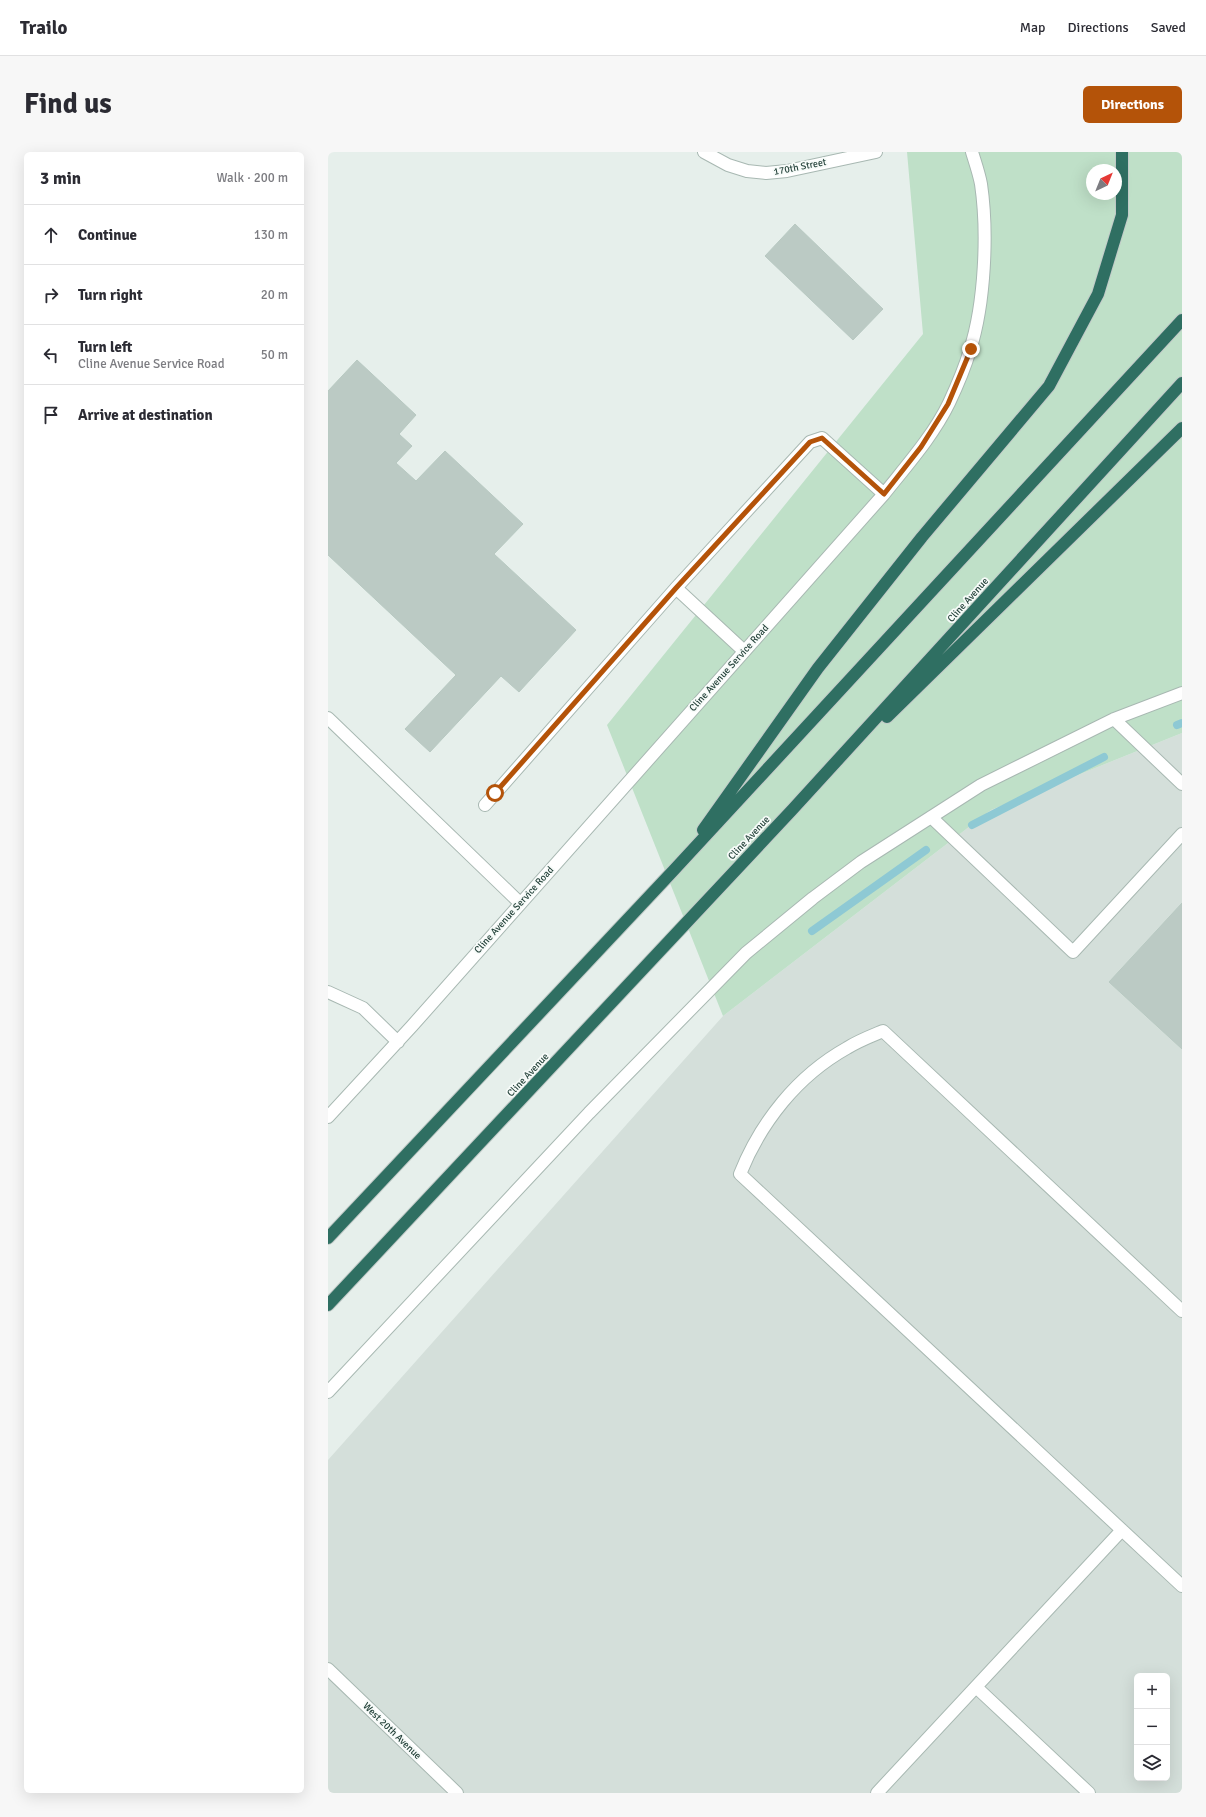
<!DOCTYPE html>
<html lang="en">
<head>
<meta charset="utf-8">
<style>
  body { margin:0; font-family:Signika,sans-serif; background:#f7f7f7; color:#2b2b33 }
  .controls { position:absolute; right:12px; bottom:12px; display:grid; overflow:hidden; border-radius:6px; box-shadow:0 4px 16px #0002 }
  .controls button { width:36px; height:36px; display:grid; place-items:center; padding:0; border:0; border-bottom:1px solid #e1e1e2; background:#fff; color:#2b2b33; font:20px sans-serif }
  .compass { position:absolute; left:758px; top:12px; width:36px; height:36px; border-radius:50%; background:#fff; box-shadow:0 4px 16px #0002; rotate:43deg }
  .stop { position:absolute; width:12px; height:12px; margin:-9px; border:3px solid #b45309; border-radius:50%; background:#fff }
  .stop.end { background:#b45309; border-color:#fff; box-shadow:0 1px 4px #0008 }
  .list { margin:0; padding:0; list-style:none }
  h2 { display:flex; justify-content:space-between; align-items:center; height:52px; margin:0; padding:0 16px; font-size:17px }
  h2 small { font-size:13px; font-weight:400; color:#7c7c81 }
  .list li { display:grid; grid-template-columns:26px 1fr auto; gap:12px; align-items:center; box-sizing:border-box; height:60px; padding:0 16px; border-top:1px solid #e1e1e2 }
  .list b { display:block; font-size:15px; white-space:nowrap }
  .list p { margin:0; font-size:13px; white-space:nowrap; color:#7c7c81 }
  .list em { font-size:13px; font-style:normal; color:#7c7c81 }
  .icon { flex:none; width:22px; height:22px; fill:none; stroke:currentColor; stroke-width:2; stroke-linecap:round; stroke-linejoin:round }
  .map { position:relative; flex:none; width:854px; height:1641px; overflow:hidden; border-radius:6px }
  header { display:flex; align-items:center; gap:24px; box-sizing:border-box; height:56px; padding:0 20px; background:#fff; border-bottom:1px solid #e1e1e2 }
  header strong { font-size:19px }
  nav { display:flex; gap:22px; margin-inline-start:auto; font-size:14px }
  .intro { display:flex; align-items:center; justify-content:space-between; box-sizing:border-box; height:96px; padding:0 24px }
  h1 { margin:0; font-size:28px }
  .button { padding:10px 18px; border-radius:6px; background:#b45309; color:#fff; font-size:14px; font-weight:700 }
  main { display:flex; gap:24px; padding:0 24px }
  aside { flex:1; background:#fff; border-radius:6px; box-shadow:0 4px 16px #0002 }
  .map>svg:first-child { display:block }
  .built { fill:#d4dfda; fill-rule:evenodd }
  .green { fill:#bfe0c8; fill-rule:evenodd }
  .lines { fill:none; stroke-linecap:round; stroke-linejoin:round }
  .stream { stroke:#8ec9d4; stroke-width:8 }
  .building { fill:#bbcac4; stroke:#b8c9c2 }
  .minor-casing { stroke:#a8b8b2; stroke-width:14 }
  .highway-casing { stroke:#c2cac8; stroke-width:14 }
  .minor { stroke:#fff; stroke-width:12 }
  .highway { stroke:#2f6f62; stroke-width:12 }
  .route { stroke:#b45309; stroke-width:5 }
  .labels { text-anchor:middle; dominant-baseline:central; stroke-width:3.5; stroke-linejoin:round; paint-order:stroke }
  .street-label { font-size:10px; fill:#24423a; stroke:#f7fbf9 }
</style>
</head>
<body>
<header>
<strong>Trailo</strong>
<nav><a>Map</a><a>Directions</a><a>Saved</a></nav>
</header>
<div class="intro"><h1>Find us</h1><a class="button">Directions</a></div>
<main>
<aside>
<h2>3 min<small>Walk · 200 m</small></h2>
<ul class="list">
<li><svg class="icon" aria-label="ahead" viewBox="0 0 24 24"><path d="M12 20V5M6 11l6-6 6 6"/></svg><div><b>Continue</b></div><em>130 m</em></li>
<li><svg class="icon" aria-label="right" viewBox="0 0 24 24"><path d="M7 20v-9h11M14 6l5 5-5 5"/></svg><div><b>Turn right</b></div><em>20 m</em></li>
<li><svg class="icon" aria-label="left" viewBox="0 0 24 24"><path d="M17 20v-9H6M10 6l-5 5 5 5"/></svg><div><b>Turn left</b><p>Cline Avenue Service Road</p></div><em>50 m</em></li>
<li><svg class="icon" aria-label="arrive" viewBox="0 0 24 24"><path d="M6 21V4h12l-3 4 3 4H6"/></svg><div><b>Arrive at destination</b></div></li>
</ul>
</aside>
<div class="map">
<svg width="854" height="1641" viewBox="0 0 854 1641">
  <rect width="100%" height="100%" fill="#e6efeb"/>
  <path class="built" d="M854 581V1641H0V1308L395 864 663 658ZM809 1524H839V1626H809Z"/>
  <path class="green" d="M579 0H854V581L663 658 395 864 279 573 595 182ZM764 18H788V42H764Z"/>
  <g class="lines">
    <path class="stream" d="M849 573 854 571
      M644 673 776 605
      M484 779 598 698"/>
  </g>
  <path class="building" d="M467 72 555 157 525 188 437 104Z
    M29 208 88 263 71 282 84 294 68 311 88 329 117 299 195 372 166 402 248 478 191 540 173 524 102 600 77 577 128 523 0 403V239Z
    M854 751V897L781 830Z"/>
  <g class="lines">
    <defs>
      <path id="minor" d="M376 0 400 13 419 19 438 21 459 19 548 0
        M348 436 416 499
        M0 566 192 751
        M786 567 854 632
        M157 653 348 436 482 290 494 286 556 342
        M603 665 745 800 854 682
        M0 840 35 856 70 890
        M0 965 84 874 556 342C579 313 605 284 621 251 629 234 637 215 642 198 657 151 660 80 653 32 651 21 647 10 644 0
        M854 1159 555 879C543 884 530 889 519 896 469 924 433 970 412 1022L854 1434
        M0 1240 261 961 418 801 485 746 533 710 653 633 786 567 854 541
        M0 1517 129 1641
        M648 1535 761 1641
        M549 1641 794 1378"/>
      <path id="highway" d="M559 565 854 276
        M375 678 490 516 594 385 721 234 770 142 794 63V0
        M0 1086 345 719 854 168
        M0 1153 464 658 854 231"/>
    </defs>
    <use href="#minor" class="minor-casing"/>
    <use href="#highway" class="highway-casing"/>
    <use href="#minor" class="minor"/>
    <use href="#highway" class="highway"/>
  </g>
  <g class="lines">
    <path class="route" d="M167 641 348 436 482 290 494 286 556 342 593 295 620 252 643 197"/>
  </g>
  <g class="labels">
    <g class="street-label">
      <text transform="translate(472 15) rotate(-11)">170th Street</text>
      <text transform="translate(640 448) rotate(-48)">Cline Avenue</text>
      <text transform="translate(401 516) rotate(-48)">Cline Avenue Service Road</text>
      <text transform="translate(421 686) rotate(-47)">Cline Avenue</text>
      <text transform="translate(186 758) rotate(-48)">Cline Avenue Service Road</text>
      <text transform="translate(200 923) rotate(-47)">Cline Avenue</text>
      <text transform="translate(64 1579) rotate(44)">West 20th Avenue</text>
    </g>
  </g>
</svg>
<div class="controls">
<button>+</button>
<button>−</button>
<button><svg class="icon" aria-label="layers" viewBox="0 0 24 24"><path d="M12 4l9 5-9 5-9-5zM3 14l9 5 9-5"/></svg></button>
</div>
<svg class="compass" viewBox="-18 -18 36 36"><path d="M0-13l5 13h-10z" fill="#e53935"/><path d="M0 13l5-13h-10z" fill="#7c7c81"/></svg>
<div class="stop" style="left:167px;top:641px"></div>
<div class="stop end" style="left:643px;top:197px"></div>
</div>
</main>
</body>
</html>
